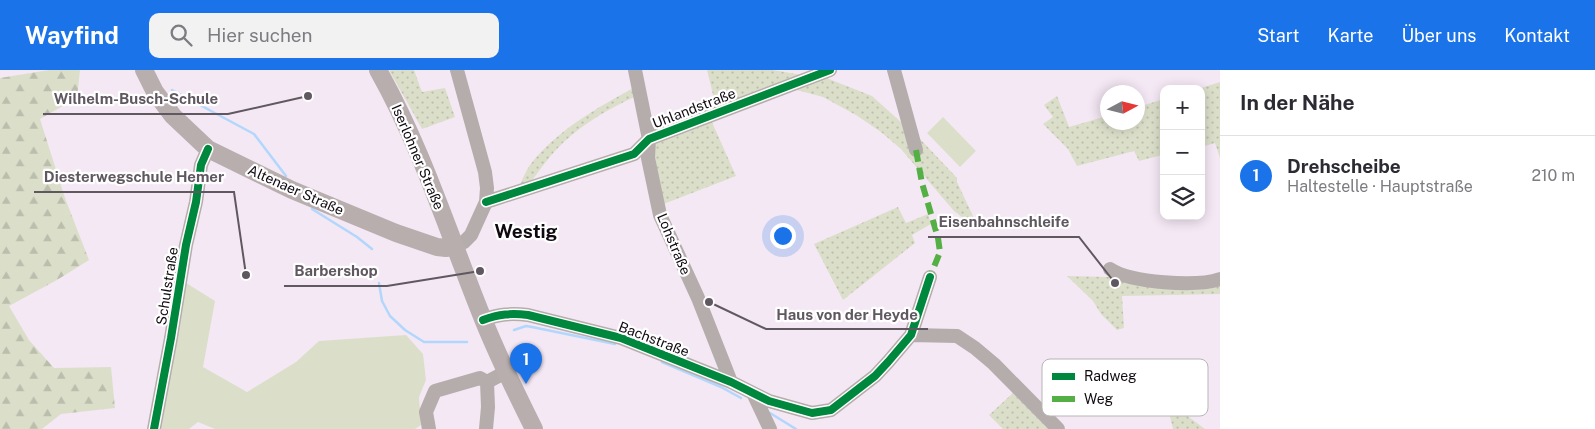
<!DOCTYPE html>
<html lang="de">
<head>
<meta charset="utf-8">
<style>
  body { margin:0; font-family:"Public Sans",sans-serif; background:#f2f2f3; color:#2b2b33 }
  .controls { position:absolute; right:15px; top:15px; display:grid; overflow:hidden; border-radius:10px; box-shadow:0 2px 12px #0003 }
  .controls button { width:45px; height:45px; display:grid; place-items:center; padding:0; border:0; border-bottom:1px solid #e1e1e2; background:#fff; color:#2b2b33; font:25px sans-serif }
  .compass { position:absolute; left:1100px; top:15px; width:45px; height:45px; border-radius:50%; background:#fff; box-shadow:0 2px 12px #0003; rotate:83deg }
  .you { position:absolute; left:782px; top:165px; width:18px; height:18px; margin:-12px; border:4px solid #fff; border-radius:50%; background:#1a73e8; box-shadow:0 0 0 8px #1a73e833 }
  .badge { display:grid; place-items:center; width:32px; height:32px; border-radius:50%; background:#1a73e8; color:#fff; font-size:16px; font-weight:700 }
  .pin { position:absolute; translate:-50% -41px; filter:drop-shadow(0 1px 2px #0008) }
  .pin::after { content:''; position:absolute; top:26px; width:18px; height:15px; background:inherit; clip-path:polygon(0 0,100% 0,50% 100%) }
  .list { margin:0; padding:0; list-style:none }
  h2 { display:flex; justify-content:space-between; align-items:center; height:65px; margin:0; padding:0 20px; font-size:21px }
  h2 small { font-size:16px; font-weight:400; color:#7c7c81 }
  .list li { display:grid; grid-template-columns:32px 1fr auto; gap:15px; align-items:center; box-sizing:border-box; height:80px; padding:0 20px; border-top:1px solid #e1e1e2 }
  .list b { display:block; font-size:19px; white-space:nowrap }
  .list p { margin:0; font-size:16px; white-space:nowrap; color:#7c7c81 }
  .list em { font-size:16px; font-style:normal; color:#7c7c81 }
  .icon { flex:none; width:28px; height:28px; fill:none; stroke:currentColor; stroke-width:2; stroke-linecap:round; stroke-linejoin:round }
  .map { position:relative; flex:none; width:1220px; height:359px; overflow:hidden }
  header { display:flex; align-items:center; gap:30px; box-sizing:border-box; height:70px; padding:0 25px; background:#1a73e8; color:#fff }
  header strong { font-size:24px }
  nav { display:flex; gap:28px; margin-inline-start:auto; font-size:18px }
  .search { width:350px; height:45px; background:#f2f2f3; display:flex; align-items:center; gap:12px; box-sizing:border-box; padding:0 18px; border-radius:10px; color:#7c7c81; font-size:19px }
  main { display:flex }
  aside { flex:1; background:#fff }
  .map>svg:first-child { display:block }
  .grass { fill:url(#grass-dots) }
  .forest { fill:url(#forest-firs) }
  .park { fill:#dbdfca }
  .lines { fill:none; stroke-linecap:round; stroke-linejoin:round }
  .stream { stroke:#b2d7fc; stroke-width:2.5 }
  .minor { stroke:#b5adab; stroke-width:14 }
  .major { stroke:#b8aeae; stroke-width:18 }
  .quiet { stroke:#54b044; stroke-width:6; stroke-dasharray:12 6; stroke-linecap:butt }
  .cycleway-casing { stroke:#fff; stroke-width:11 }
  .cycleway { stroke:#00873e; stroke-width:8 }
  .labels { text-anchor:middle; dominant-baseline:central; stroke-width:4.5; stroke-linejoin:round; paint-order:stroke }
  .street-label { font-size:14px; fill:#100a10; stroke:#fff }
  .district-label { font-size:19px; font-weight:bold; fill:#100a10; stroke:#fff }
  .key { fill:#fff; stroke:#b7b6b7; stroke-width:1 }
  .key-label { font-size:14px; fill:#100a10 }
  .leader { fill:none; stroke:#605860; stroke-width:2 }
  .callout-dot { fill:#605860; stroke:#fff; stroke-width:2 }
  .callout-label { font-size:15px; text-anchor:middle; font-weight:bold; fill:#605860; stroke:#fff; stroke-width:4.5; stroke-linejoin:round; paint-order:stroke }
</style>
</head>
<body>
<header>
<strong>Wayfind</strong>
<div class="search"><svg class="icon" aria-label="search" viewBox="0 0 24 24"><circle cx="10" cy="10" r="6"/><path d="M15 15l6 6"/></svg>Hier suchen</div>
<nav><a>Start</a><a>Karte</a><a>Über uns</a><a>Kontakt</a></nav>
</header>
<main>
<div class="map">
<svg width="1220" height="359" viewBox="0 0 1220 359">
  <defs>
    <pattern id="grass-dots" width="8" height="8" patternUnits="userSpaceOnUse" patternTransform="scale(1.25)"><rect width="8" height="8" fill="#dbdfca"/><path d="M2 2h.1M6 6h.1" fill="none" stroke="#bbbeac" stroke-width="1.8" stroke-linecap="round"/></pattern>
    <pattern id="forest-firs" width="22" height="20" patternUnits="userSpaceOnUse" patternTransform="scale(1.25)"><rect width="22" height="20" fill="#dbdfca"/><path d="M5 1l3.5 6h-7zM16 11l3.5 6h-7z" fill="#bbbeac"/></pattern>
  </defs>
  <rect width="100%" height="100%" fill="#f4e8f4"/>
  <path class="grass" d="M389 0H414L422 22 445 18 455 47 422 59Z
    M707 0H773L802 5 716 37Z
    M824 7 872 26 922 71 957 108V112L980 161 954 141 901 79 881 62 856 45 823 27 793 19Z
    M1220 12V88L1215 73 1201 77V19H1198Z
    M635 17 637 26C607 39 577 57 555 81 544 93 536 106 526 118L518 119C522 111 525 102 530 95 557 60 597 38 635 17Z
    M1057 26 1069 57 1107 46 1108 52H1138V37L1164 29V89L1162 85 1139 91 1134 81 1077 96 1068 79 1043 54 1053 47 1044 35Z
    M711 50 736 106 661 135 653 72Z
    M898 137 906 153 928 144 931 154 912 165 915 173 843 230 814 174Z
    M1067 206 1111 207 1220 212V224L1122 226 1124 258 1117 260 1101 244 1093 231Z
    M1013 323 1048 359H1003L989 345Z
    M1166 330 1205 359H1173Z"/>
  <path class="forest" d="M49 0H80L77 28 40 49 65 128 89 190 57 210 9 236 29 270 54 298 111 297 115 338 61 344 42 359H0V8Z"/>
  <path class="park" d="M943 47 976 81 960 97 927 63Z
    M183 211 215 231 203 297 247 322 296 292 319 271 406 265 423 284 426 310 419 327 421 355 415 359H215L198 352 189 359H159Z"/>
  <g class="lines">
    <path class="stream" d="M172 20 254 64 286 106
      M312 139 357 167 372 179
      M379 213 382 231 390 246 405 260 424 272H467
      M514 260 526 256 532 257 615 274
      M662 292 721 317 741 328
      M770 343 796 359"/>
    <path class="minor" d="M635 0 649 69 648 88 660 145 698 228 731 312
      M894 0 916 80
      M486 132 634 84 649 69 830 0
      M454 176 464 172 471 165 486 132 487 118 485 102 457 0
      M1110 199C1131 213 1197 217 1220 209
      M483 250C499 244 511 243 528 245L621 268 731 312 769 331 812 343 831 340 875 306 888 292 911 265 930 207
      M911 265 957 266 975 278 994 294 1058 359
      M753 323 770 359
      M154 359 171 268 186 175 196 132 201 95 208 79
      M429 359 426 342 435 321 480 308 487 312
      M486 359 488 337 487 312 506 302"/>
    <path class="major" d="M144 0 155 22 173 46 208 79 292 120 396 163 437 177 446 178 454 176
      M378 0C422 78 449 165 483 249 498 286 516 323 534 359"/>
    <path class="quiet" d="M916 80 922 113 938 168 940 182 930 207"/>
    <defs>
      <path id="cycleway" d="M486 132 634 84 649 69 830 0
        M483 250C499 244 511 243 528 245L621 268 731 312 769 331 812 343 831 340 875 306 888 292 911 265 930 207
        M154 359 171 268 186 175 196 132 201 95 208 79"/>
    </defs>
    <use href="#cycleway" class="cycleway-casing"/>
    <use href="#cycleway" class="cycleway"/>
  </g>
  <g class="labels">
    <g class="street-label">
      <text transform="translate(694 38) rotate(-21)">Uhlandstraße</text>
      <text transform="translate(418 87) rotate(67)">Iserlohner Straße</text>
      <text transform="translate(296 120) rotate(24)">Altenaer Straße</text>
      <text transform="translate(674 174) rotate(67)">Lohstraße</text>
      <text transform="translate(167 216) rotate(-81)">Schulstraße</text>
      <text transform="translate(654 269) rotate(21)">Bachstraße</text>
    </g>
    <g class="district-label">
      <text x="526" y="161">Westig</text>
    </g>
  </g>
  <rect x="1042" y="289" width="166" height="57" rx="8" class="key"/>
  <rect x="1052" y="303" width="23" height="7" fill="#00873e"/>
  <rect x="1052" y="326" width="23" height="6" fill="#54b044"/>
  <g class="key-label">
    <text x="1084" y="311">Radweg</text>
    <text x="1084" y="334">Weg</text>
  </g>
  <path class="leader" d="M308 26L228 44H43M246 205L234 122H34M1115 213L1079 167H928M480 201L387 216H284M709 232L766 259H928"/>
  <g class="callout-dot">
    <circle cx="308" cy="26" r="5"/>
    <circle cx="246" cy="205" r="5"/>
    <circle cx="1115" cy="213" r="5"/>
    <circle cx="480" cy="201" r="5"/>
    <circle cx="709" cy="232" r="5"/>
  </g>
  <g class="callout-label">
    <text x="136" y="34">Wilhelm-Busch-Schule</text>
    <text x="134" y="112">Diesterwegschule Hemer</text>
    <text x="1004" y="157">Eisenbahnschleife</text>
    <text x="336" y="206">Barbershop</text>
    <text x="847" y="250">Haus von der Heyde</text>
  </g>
</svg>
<div class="controls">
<button>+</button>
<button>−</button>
<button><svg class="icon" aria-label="layers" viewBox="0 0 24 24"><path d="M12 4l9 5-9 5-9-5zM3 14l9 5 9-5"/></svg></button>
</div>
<svg class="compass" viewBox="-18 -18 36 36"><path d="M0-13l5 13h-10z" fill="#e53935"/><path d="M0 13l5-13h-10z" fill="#7c7c81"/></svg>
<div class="you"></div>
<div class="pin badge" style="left:526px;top:314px">1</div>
</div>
<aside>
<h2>In der Nähe<small></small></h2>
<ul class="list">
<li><span class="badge">1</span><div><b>Drehscheibe</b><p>Haltestelle · Hauptstraße</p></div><em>210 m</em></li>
</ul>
</aside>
</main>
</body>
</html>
